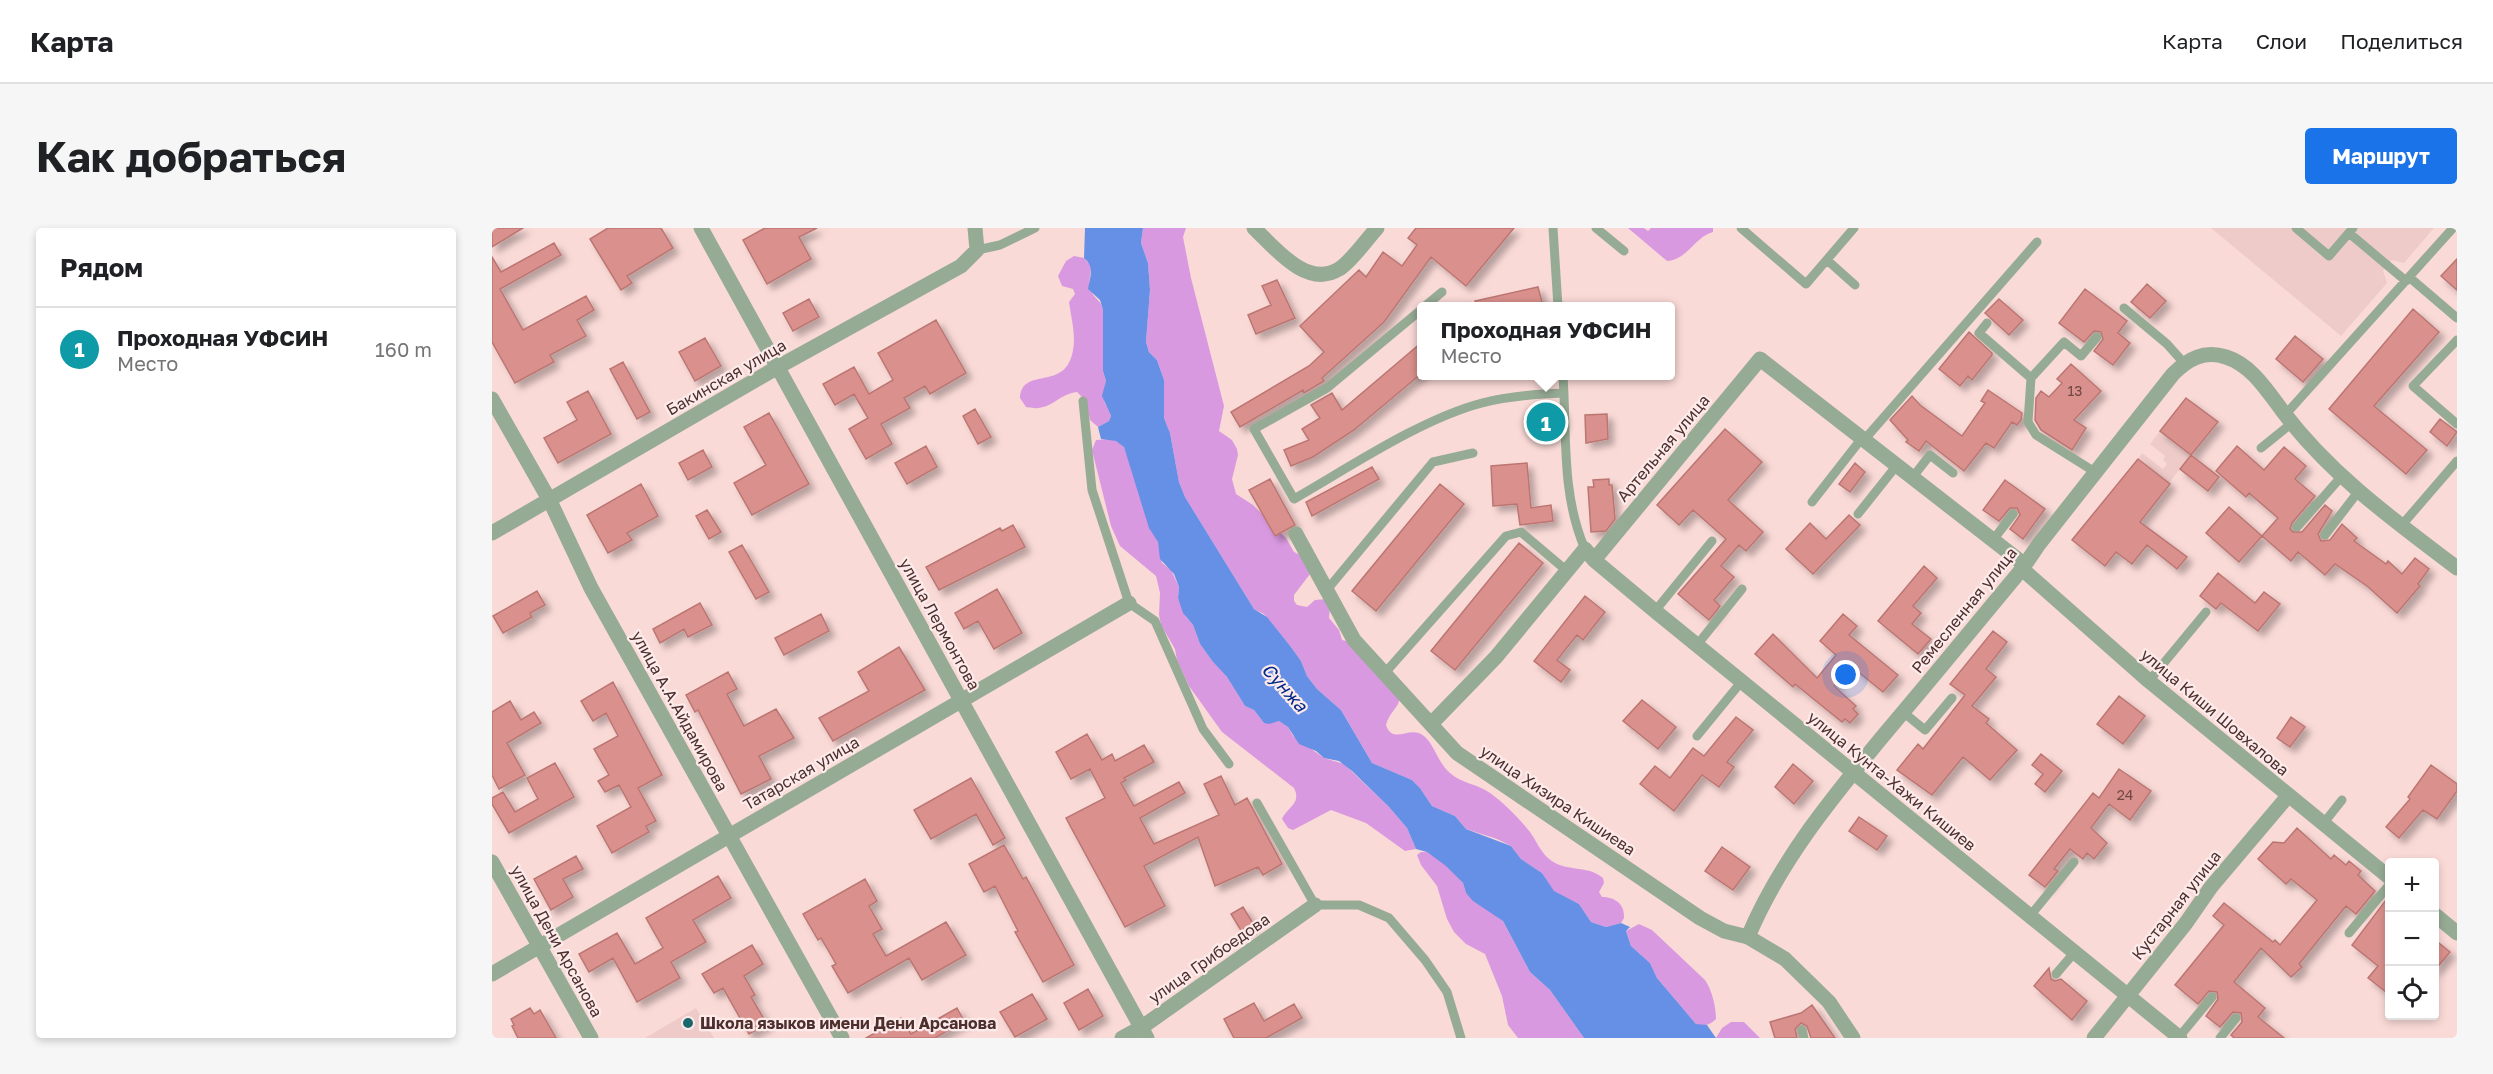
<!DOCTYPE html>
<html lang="ru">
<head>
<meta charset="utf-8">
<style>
  body { margin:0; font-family:"Golos Text",sans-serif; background:#f6f6f6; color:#202124 }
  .controls { position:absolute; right:18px; bottom:18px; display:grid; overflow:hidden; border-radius:6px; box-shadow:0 3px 9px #0003 }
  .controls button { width:54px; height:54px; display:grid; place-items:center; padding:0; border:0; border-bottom:2px solid #e0e0e0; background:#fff; color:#202124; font:30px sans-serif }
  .you { position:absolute; left:1354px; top:447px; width:21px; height:21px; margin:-15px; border:4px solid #fff; border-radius:50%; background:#1a73e8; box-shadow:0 0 0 9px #1a73e833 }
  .badge { display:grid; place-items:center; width:39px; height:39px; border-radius:50%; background:#1a73e8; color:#fff; font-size:20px; font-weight:700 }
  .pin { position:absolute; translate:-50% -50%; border:3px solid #fff; box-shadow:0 2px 6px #0006 }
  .popup { position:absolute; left:925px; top:74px; width:258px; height:78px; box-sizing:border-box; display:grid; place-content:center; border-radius:6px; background:#fff; filter:drop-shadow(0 2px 4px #0005); font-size:20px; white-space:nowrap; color:#757577 }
  .popup b { font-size:22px; color:#202124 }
  .popup::after { content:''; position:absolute; left:50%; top:100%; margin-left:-12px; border:12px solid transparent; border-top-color:#fff }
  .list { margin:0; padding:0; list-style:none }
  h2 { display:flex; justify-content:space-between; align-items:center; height:78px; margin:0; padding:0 24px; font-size:26px }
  h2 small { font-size:20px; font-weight:400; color:#757577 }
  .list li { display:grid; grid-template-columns:39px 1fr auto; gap:18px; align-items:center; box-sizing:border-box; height:84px; padding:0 24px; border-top:2px solid #e0e0e0 }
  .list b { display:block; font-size:22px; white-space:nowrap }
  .list p { margin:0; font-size:20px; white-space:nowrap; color:#757577 }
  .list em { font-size:20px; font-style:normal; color:#757577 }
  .icon { flex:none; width:33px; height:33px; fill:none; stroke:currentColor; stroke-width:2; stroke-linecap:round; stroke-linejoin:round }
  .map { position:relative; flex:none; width:1965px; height:810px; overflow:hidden; border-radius:6px }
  header { display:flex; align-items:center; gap:36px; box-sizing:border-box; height:84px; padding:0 30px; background:#fff; border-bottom:2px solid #e0e0e0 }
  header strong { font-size:28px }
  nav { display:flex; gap:33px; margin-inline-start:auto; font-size:21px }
  .intro { display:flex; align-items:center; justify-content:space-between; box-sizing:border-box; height:144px; padding:0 36px }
  h1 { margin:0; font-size:42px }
  .button { padding:15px 27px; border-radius:6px; background:#1a73e8; color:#fff; font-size:21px; font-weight:700 }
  main { display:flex; gap:36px; padding:0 36px }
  aside { flex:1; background:#fff; border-radius:6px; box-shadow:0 3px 9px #0003 }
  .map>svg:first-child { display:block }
  .built { fill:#eecbc9 }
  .green { fill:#d999e0 }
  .water { fill:#6690e5 }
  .building { fill:#da918d; stroke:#bc7672; stroke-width:1.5; filter:url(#shadow) }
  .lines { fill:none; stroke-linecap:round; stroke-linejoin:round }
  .service { stroke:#96ab94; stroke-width:9 }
  .minor { stroke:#96ab94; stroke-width:15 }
  .tertiary { stroke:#96ab94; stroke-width:15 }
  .poi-dot { fill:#1a676d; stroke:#fcebea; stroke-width:2 }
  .labels { text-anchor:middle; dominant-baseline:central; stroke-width:4.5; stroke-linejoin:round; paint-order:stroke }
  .number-label { font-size:14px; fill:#704845 }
  .street-label { font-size:16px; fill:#4d2f2d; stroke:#fcebea }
  .poi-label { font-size:16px; font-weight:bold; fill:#4d2f2d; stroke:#fcebea; text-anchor:start }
  .water-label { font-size:18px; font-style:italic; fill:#022889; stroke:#fcebea }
</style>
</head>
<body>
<header>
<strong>Карта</strong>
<nav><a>Карта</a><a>Слои</a><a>Поделиться</a></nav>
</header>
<div class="intro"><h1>Как добраться</h1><a class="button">Маршрут</a></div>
<main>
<aside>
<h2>Рядом<small></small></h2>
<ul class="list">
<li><span class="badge" style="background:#0f9aa8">1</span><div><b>Проходная УФСИН</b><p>Место</p></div><em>160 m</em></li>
</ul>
</aside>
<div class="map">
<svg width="1965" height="810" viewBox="0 0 1965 810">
  <defs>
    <filter id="shadow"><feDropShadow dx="5.5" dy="5.5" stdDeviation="3" flood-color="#0004"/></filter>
  </defs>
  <rect width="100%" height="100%" fill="#fadad7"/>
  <path class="built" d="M1719 0H1942L1912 35 1900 32 1891 43 1895 55 1849 108Z
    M1668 203 1699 227 1677 255 1646 231 1650 225 1671 241 1675 236 1671 232 1673 228 1658 216Z
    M204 780 222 810H153Z"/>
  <path class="green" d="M651 0H694L691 9 699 50 732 178 727 203 740 212 745 221 746 227 740 251 744 266 761 277 794 310 802 324 819 332 818 346 802 367V373L805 377 815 379 823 372 834 371 838 379 837 390 847 402 850 412 855 413 907 469C909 478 897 484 894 497 901 518 918 496 932 508 942 516 946 535 958 545 968 555 986 556 998 565 1012 575 1027 590 1038 604 1044 612 1048 623 1056 630 1072 645 1095 636 1111 650L1112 655 1107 664 1110 669C1123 669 1133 676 1132 690L1129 695 1114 699 1099 694 1087 676 1061 663 1050 645 1029 631 1019 618 1005 611 974 601 963 588 940 578 928 560 920 552 880 535 849 482 825 461 815 448 809 433 799 419 772 386 762 381 693 269 687 254 678 205 672 190V152L665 132 657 124 654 114 658 62 656 35 649 15Z
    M1136 0H1152L1156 3 1159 0H1221V4C1201 10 1197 31 1175 33Z
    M582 28 592 30 599 38C599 47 595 57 600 65 604 72 609 72 611 82V143L614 153 612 173 619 188 617 193 606 199 598 192 594 173 585 164C565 166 559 185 534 179L528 170C530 137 574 165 581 122 584 107 579 89 577 74L583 66 581 61 570 58 566 48 574 33Z
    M619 211 629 215 632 219 666 314 670 335 679 342 687 359 686 370 694 389 701 397 708 416 721 434 735 449 753 478 762 482 772 495 787 493 792 496 796 499 801 508 832 530 852 536 897 579 915 600 924 621 913 623 874 595 839 582 801 602 796 600 790 591C795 579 810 576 802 560L730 504 697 458 685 432 683 421 669 397 667 387 668 365 664 348 628 318 619 298 600 222 604 212Z
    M929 624H935L954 637 971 655 974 665 1011 693 1038 744 1058 762 1092 810H1026L1016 797 1010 768 993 726 974 716 962 704 955 691 945 658 929 637 925 627Z
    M1147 696 1160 702 1213 752C1220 762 1224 779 1224 791 1218 797 1212 799 1204 796L1165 750 1158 735 1139 718 1134 703Z
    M1239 794H1252L1268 810H1224L1230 800Z"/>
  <path class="water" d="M593 0H651L649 15 656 35 658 62 654 114 657 124 665 132 672 152V190L678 205 687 254 693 269 762 381 775 389 799 419 809 433 815 448 825 461 849 482 880 535 920 552 928 560 940 578 963 588 974 601 1019 618 1029 631 1050 645 1062 663 1087 676 1099 694 1114 699 1129 695 1138 699 1134 703 1139 718 1158 735 1165 750 1204 796 1215 797 1224 810H1092L1058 762 1038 744 1011 693 981 673 974 665 971 655 954 638 935 624 924 621 915 600 897 579 860 543 847 533 832 530 824 523 807 516 796 499 787 493 777 496 772 495 762 482 753 478 735 449 721 434 708 416 701 397 691 385 686 370 687 359 682 346 668 331 666 314 657 300 632 219 624 213 609 211 606 199 617 193 619 188 610 168 614 153 611 143V82L608 72 596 61C598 49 603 39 592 30Z"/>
  <path class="building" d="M0 0H31L0 19Z
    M116 0H169L181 20 135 48 140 55 129 62 98 11Z
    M273 0H325L307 9 319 31 275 56 251 12Z
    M924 0H1022L974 58 939 29 892 94 830 150 832 153 812 165 811 162 748 199 739 184 817 138 832 124 808 98 867 42 874 49 891 24 910 38 925 17 916 10Z
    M62 15 69 27 8 61 31 102 94 68 102 82 85 92 94 108 58 127 62 134 23 155 0 114V29L9 44Z
    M1965 31V62L1949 48Z
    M785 52 803 90 764 106 756 87 779 77 770 58Z
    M1655 56 1674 73 1658 90 1639 74Z
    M1046 59 1051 78H984L983 73Z
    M1593 61 1635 93 1626 105 1638 115 1621 137 1602 123 1611 111 1609 104 1602 103 1592 114 1567 95Z
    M317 71 327 89 301 103 291 85Z
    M1507 71 1531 92 1517 107 1493 85Z
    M1921 81 1947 104 1882 178 1935 222 1914 246 1837 181Z
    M444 92 474 145 438 166 433 158 412 170 418 180 389 196 400 216 374 231 357 201 376 190 362 166 343 177 331 156 362 139 377 166 401 152 386 125Z
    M1477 104 1500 125V127L1480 152 1476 148 1468 158 1447 141Z
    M1803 108 1831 131 1811 154 1784 131Z
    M213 110 229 138 203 153 187 124Z
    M930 114V145L862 202 821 229 799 238 792 222 817 212 810 201 828 190 819 177 840 165 850 182Z
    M131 134 158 184 145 191 118 141Z
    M1579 136 1609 163 1582 192 1594 200 1580 222 1549 202 1543 192 1544 170 1549 163 1557 169 1570 155 1565 151Z
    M1496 162 1530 185 1529 192 1525 197 1520 194 1502 220 1494 215 1472 243 1434 213 1427 223 1414 214 1416 212 1398 192 1420 168 1428 177 1470 208 1493 175 1489 173Z
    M96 163 119 206 66 235 52 210 85 192 75 174Z
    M1694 170 1726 194 1699 227 1668 203Z
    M483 181 499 209 486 216 471 188Z
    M277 185 317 256 260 287 242 255 274 237 252 199Z
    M1115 186 1116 211 1094 215 1093 187Z
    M1063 187 1064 200 1045 202 1044 189Z
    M1948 191 1965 204 1955 218 1938 204Z
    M1233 201 1270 234 1236 272 1271 304 1254 323 1247 317 1229 338 1242 349 1222 372 1228 378 1217 392 1186 366 1234 311 1201 282 1187 297 1165 277Z
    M434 218 445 239 415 256 403 235Z
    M1745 218 1772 242 1792 219 1814 238 1803 251 1823 268 1800 295 1798 301 1801 304H1810L1833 277 1840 283 1826 306 1829 313 1838 312 1850 296 1865 310 1862 313 1894 336 1896 333 1910 346 1923 330 1937 341 1926 356 1928 358 1905 385 1875 358 1843 336 1833 347 1806 324 1799 333 1770 308 1786 290 1757 265 1754 269 1724 243Z
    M211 222 220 239 196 252 187 235Z
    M1699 227 1727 249 1716 263 1688 241Z
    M1646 231 1678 256 1648 294 1695 329 1685 341 1655 317 1640 336 1624 324 1613 338 1580 312Z
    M1035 235 1039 280 1059 277 1061 293 1028 297 1025 276 1001 278 999 238Z
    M1363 235 1373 244 1358 264 1347 256Z
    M880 239 887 251 820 288 814 274Z
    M778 251 803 297 783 308 757 262Z
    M1117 251V257H1120L1123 291 1114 303 1099 304 1096 259H1102L1101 252Z
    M1513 252 1553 281 1531 311 1518 301 1528 287 1525 280H1518L1507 293 1491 282Z
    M149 256 166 288 135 305 140 312 116 325 95 287Z
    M948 256 972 276 884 383 860 363Z
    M1737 279 1770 308 1747 334 1714 305Z
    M215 282 229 304 217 311 204 288Z
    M1357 287 1368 297 1321 346 1294 321 1318 295 1334 311Z
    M521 297 533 319 447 362 434 339 508 300 510 303Z
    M1027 315 1051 335 963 442 939 423Z
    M250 317 277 364 264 371 237 324Z
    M1432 338 1445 350 1421 378 1429 385 1420 396 1439 411 1426 426 1386 393Z
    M1726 345 1763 375 1772 364 1788 376 1766 403 1729 375 1724 381 1708 368Z
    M505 361 530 405 502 421 486 393 472 401 463 385Z
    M45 363 53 377 38 385 40 389 11 405 1 388Z
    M1093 368 1113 384 1091 412 1085 407 1065 432 1078 442 1069 454 1042 433Z
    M208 375 220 397 196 409 192 401 168 415 161 401Z
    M329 386 337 403 292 427 283 410Z
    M1351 386 1365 398 1357 407 1406 447 1391 464 1359 438 1342 458 1364 478 1361 481 1366 486 1358 495 1353 491 1350 494 1303 456 1301 459 1263 426 1281 406 1325 450 1344 427 1328 413Z
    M1501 403 1515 414 1494 441 1504 449 1480 478 1497 491 1494 495 1525 522 1498 552 1471 529 1440 567 1405 542 1426 516 1431 521 1473 467 1458 456Z
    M407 419 433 462 341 513 327 490 377 463 366 444Z
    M236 444 245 461 235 466 252 498 284 481 302 510 267 528 279 551 249 566 206 482 203 484 194 467Z
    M121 454 170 547 146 560 164 593 154 598 157 604 120 625 105 598 139 579 127 557 113 564 106 553 117 547 102 521 126 508 114 485 101 493 89 473Z
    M1627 468 1653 488 1631 516 1605 496Z
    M1150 472 1184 499 1166 521 1131 493Z
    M18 473 29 492 42 484 49 495 15 515 33 547 7 561 0 547V484Z
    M1244 489 1261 502 1235 534 1242 539 1227 559 1210 547 1182 583 1148 556 1163 538 1178 550 1201 520 1212 528Z
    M1799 489 1813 499 1798 519 1785 510Z
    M595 506 610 532 620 526 623 533 652 517 662 534 632 550 634 552 629 555 642 578 687 554 693 565 648 590 662 616 727 587 712 556 729 548 743 577 755 570 790 636 771 647 766 639 723 658 706 609 652 638 673 678 633 699 574 590 613 570 598 541 579 551 564 524Z
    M1549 526 1570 543 1553 564 1543 556 1551 546 1540 537Z
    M63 535 82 569 17 605 0 576V570L11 564 23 584 46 571 35 550Z
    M1301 536 1321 553 1302 576 1283 559Z
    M1939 537 1965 556V563L1945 591 1931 582 1907 610 1894 599 1918 571 1916 569Z
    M1627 541 1659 563 1638 592 1617 576 1599 600 1615 615 1602 631 1595 625 1591 631 1578 621 1562 641 1566 643 1553 659 1537 647 1601 565 1607 570Z
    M479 550 513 610 501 617 484 586 439 611 422 582Z
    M1367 589 1395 608 1385 622 1357 603Z
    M1805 600 1839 631 1842 627 1854 637 1857 633 1869 643 1866 647 1883 663 1864 686 1854 678 1807 736 1810 739 1799 749 1769 720 1742 754 1773 780 1766 789 1792 810H1742L1739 807 1750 794 1749 785 1741 784 1728 799 1714 788 1726 771 1725 764 1717 763 1706 776 1683 757 1732 697 1721 688 1732 675 1781 714 1783 712 1788 717 1825 672 1799 651 1794 656 1766 631 1781 614 1792 615Z
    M512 617 531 651 534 649 582 737 551 754 523 704 526 703 503 658 492 664 477 636Z
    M1230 619 1258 639 1241 662 1213 643Z
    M84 628 91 641 71 651 81 669 59 682 42 651Z
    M226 648 239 670 201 692 214 714 179 734 188 750 145 774 121 730 97 744 87 726 125 705 143 736 171 720 154 690Z
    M373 651 385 673 377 678 390 701 381 706 394 728 454 694 474 727 430 752 417 730 356 765 340 738 344 736 329 710 326 712 311 686Z
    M1894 672 1898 675V767L1876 750 1886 738 1860 717Z
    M751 679 762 697 750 704 739 686Z
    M1942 711 1958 724 1942 743Z
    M260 717 271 736 252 748 263 767 259 769 275 796 257 806 231 760 222 765 210 746Z
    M1557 740 1559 751 1563 753 1569 751 1595 773 1580 792 1542 758Z
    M596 761 611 788 587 802 572 775Z
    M540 766 555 791 523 809 508 784Z
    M762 775 772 793 802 776 810 790 774 810H742L732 791Z
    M1320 777 1343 810H1319L1315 798 1309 795 1303 801 1305 810H1283L1278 794 1309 785Z
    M38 780 42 786 48 782 64 810H26L20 798 22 797 19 791Z
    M465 780 472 793 443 810H374L409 790 419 806Z"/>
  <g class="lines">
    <path class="service" d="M1061 0 1066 79
      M1104 0 1132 23
      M1249 0 1314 56 1362 0
      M1804 0 1837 28 1861 0
      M1857 5 1914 53
      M485 22 508 17 543 0
      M1335 32 1363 57
      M1917 49 1965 90
      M932 79 950 64
      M1632 80 1675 116 1692 135
      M930 81 835 160 762 201 802 271C858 239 929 191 990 175 1017 168 1044 166 1072 165
      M1495 95 1487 105 1539 150
      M1965 112 1921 158 1965 196
      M1071 148C1075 206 1069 266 1093 321
      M591 173 600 262 637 375 663 393 711 501 737 536
      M1793 187 1961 0
      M1372 212 1545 14
      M1769 220 1800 195
      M1603 244 1544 207 1536 194 1539 150 1572 114 1589 128 1605 109
      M1420 250 1438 227 1461 245
      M1320 274 1370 210
      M1366 286 1405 237
      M1909 298 1965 233
      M1805 299 1849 249
      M1833 307 1866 264
      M1501 312 1521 286
      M834 363 941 234 981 225
      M1163 383 1220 313
      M1205 417 1250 361
      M892 446 1014 308 1029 304 1075 343
      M1657 453 1714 384
      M1411 484 1433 502 1460 470
      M1205 508 1250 453
      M765 575 823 677H867L897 690 933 732 955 764 969 810
      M1831 596 1850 572
      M1538 688 1582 634
      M1857 705 1898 656
      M1564 746 1582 725
      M1310 802 1312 810
      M1687 809 1720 769
      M1728 810 1744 790"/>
    <path class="minor" d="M762 0C783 20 815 61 847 41 859 34 875 11 885 0
      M0 171 58 273 99 360 350 810
      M0 305 286 139 469 38 485 22 483 0
      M804 306 862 412 965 525 1208 690 1232 703 1256 709 1293 731 1337 774 1361 810
      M1102 332 1268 131 1533 337
      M1530 341 1657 453 1898 650
      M939 496 1004 429 1093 321 1102 332 1163 383 1688 810
      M0 634 99 810
      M1942 686 1965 705
      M1256 709C1288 632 1343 566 1396 502 1441 449 1485 395 1530 341L1547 316 1681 146C1696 131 1712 122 1734 129 1760 137 1776 164 1792 185 1840 248 1903 293 1965 340
      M0 746 637 375
      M650 799 823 677
      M1602 810 1694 695 1719 659 1796 568"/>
    <path class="tertiary" d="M209 0 655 810
      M630 810 650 799"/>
  </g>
  <circle class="poi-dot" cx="196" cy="795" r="6"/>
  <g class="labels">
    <g class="number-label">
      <text x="1583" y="162">13</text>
      <text x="1633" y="566">24</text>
    </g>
    <g class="street-label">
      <text transform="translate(234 149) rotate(-30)">Бакинская улица</text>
      <text transform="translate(1171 220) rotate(-50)">Артельная улица</text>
      <text transform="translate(1472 382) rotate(-51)">Ремесленная улица</text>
      <text transform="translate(448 396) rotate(61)">улица Лермонтова</text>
      <text transform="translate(188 483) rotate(61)">улица А.А.Айдамирова</text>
      <text transform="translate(1723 484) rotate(40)">улица Киши Шовхалова</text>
      <text transform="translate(309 545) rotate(-30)">Татарская улица</text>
      <text transform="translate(1400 553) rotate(39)">улица Кунта-Хажи Кишиев</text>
      <text transform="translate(1066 572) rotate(34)">улица Хизира Кишиева</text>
      <text transform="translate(1684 677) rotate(-52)">Кустарная улица</text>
      <text transform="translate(65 713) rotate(61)">улица Дени Арсанова</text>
      <text transform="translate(717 730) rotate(-35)">улица Грибоедова</text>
    </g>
    <g class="poi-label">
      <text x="208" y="795">Школа языков имени Дени Арсанова</text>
    </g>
    <g class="water-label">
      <text transform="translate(793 459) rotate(48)">Сунжа</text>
    </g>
  </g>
</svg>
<div class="controls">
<button>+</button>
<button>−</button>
<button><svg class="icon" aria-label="locate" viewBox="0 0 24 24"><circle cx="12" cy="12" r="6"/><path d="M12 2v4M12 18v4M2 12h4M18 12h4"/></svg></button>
</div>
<div class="you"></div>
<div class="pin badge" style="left:1054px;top:194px;background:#0f9aa8">1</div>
<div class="popup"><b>Проходная УФСИН</b>Место</div>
</div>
</main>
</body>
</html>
